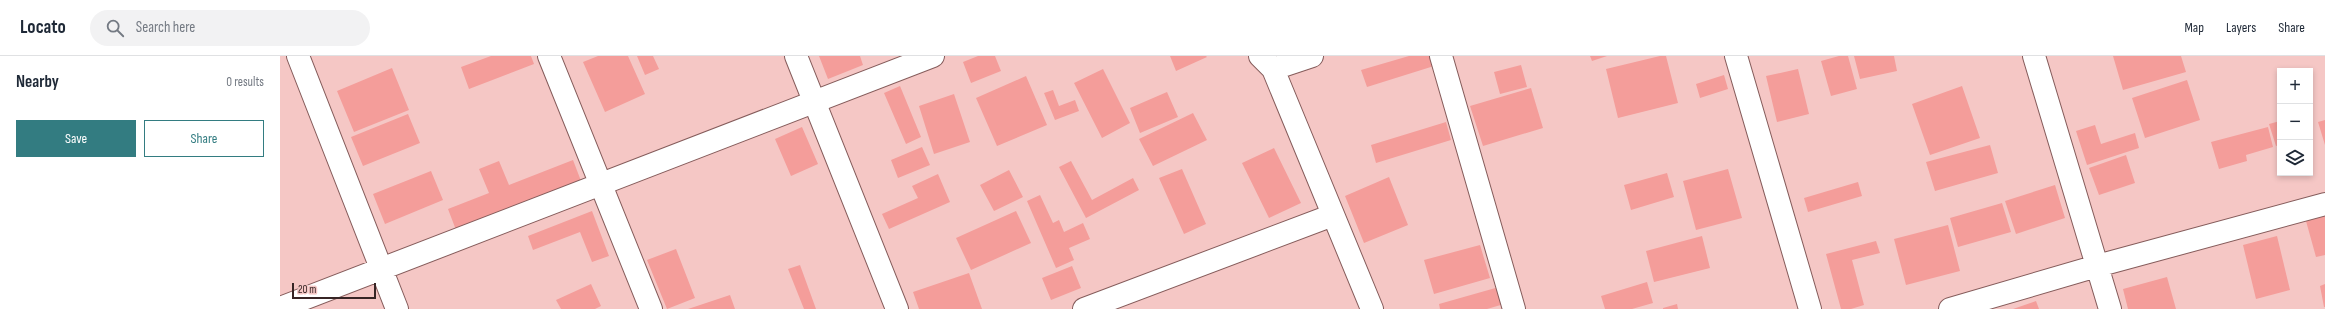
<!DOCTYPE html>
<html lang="en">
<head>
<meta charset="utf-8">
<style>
  body { margin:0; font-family:"Sofia Sans Condensed",sans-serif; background:#f2f2f3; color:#1f2937 }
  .controls { position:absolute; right:12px; top:12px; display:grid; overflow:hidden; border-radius:0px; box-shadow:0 2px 6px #0003 }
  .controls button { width:36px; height:36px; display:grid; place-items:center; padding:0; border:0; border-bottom:1px solid #e0e1e3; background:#fff; color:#1f2937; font:20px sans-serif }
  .scale { position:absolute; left:12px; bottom:10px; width:84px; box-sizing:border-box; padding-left:4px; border:2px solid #372525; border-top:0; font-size:11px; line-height:14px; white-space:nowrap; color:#372525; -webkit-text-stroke:3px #f5c7c5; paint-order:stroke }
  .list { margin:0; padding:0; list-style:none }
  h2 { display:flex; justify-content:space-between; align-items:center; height:52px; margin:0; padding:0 16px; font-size:17px }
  h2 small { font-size:13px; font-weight:400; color:#747a83 }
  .actions { display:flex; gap:8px; padding:12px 16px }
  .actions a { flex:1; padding:9px 0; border:1px solid #337c81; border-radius:0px; text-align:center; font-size:14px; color:#337c81 }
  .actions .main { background:#337c81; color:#fff }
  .icon { flex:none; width:22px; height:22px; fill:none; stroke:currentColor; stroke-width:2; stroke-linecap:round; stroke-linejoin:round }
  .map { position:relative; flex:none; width:2045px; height:253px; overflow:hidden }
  header { display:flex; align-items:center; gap:24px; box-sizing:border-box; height:56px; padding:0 20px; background:#fff; border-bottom:1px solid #e0e1e3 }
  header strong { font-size:19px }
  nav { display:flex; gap:22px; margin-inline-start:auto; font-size:14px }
  .search { width:280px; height:36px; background:#f2f2f3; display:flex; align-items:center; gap:10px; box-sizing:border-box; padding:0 14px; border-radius:22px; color:#747a83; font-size:15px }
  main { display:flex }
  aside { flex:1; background:#fff }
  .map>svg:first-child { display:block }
  .building { fill:#f49d9a }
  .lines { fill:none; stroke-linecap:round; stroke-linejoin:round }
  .minor-casing { stroke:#855c5b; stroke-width:24 }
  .tertiary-casing { stroke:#855c5b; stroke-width:24 }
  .minor { stroke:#fff; stroke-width:22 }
  .tertiary { stroke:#fff; stroke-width:22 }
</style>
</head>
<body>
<header>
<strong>Locato</strong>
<div class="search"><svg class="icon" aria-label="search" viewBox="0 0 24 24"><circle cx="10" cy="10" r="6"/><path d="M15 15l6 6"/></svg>Search here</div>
<nav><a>Map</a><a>Layers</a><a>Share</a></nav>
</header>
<main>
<aside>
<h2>Nearby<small>0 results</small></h2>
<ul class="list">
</ul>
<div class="actions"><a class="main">Save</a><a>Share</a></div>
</aside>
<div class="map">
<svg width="2045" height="253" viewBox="0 0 2045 253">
  <rect width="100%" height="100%" fill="#f5c7c5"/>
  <path class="building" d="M211 0H251L254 8 189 33 181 11Z
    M318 0H348L365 38 325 56 303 6Z
    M357 0H373L379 13 365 19Z
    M539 0H580L583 9 548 23Z
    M698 0H715L721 15 691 27 683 6Z
    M890 0H926L927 1 896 15Z
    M1129 0H1151L1154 10 1087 31 1081 14Z
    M1310 0H1327L1312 5Z
    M1380 0H1386L1398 47 1338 62 1326 13Z
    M1559 0H1568L1577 33 1551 40 1541 5Z
    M1574 0H1614L1617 15 1580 23Z
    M1833 0H1901L1906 16 1843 34Z
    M1241 9 1247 31 1220 38 1214 16Z
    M112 12 129 54 74 76 57 35Z
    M823 13 850 67 822 82 794 27Z
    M1518 13 1529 58 1497 66 1486 20Z
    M1444 19 1448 33 1420 42 1416 28Z
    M746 20 767 69 717 90 696 42Z
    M1907 24 1920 64 1865 82 1852 42Z
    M620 30 641 81 626 88 604 37Z
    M1682 30 1700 82 1650 99 1632 48Z
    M1251 32 1263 72 1203 90 1190 50Z
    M773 34 779 50 795 44 799 55 775 64 764 37Z
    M887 36 898 61 860 77 850 52Z
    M674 38 690 86 654 98 639 50Z
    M913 57 927 84 873 110 859 83Z
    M128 58 140 87 83 110 71 81Z
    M2045 64V89L2038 66Z
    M2000 65V89L1996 90 1989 68Z
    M1166 66 1171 84 1096 107 1091 89Z
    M1815 69 1821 88 1855 77 1859 92 1807 109 1796 75Z
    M522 71 538 108 511 120 495 83Z
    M1988 71 1993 91 1966 99 1967 105 1939 113 1931 86Z
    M1710 89 1718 117 1655 135 1646 106Z
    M642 91 650 109 618 122 611 104Z
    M994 92 1021 147 989 162 962 107Z
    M1846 99 1855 127 1819 139 1809 112Z
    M293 104 301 125 176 174 168 153 209 137 199 113 219 105 229 129Z
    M791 105 812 144 853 122 859 134 806 162 779 111Z
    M902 113 926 168 904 178 879 122Z
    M1448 113 1462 162 1416 174 1403 125Z
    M729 114 743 141 714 155 700 129Z
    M151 115 163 144 105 168 93 138Z
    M1387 117 1394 141 1351 154 1344 129Z
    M658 118 670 146 609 173 602 158 638 142 632 130Z
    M1109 121 1128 169 1084 187 1065 140Z
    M1578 126 1582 140 1528 156 1524 142Z
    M1775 129 1785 162 1736 178 1725 145Z
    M760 139 773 167 779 164 784 176 803 167 810 183 789 192 794 204 776 212 747 145Z
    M1722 147 1731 176 1678 191 1670 162Z
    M312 155 329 200 312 206 300 176 253 194 248 180Z
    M736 155 751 187 691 214 676 182Z
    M2045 160V199L2036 201 2026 165Z
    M1668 169 1680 215 1626 229 1614 183Z
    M1422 180 1430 212 1374 226 1366 195Z
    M1997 180 2010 234 1976 243 1963 189Z
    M1596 185 1600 197 1572 204 1584 249 1571 253H1561L1546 198Z
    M1200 189 1210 222 1154 238 1144 204Z
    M396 193 415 242 387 253 367 204Z
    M520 209 536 253H524L508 213Z
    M792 210 801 232 771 244 762 222Z
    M689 217 702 253H639L633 236Z
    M1887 221 1896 253H1848L1843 233Z
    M1367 226 1373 247 1352 253H1325L1321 240Z
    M311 228 321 250 315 253H281L276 244Z
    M2045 228V251H2044L2040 230Z
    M1219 231 1224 248 1207 253H1160L1159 248Z
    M450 239 455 253H408Z
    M1756 245 1759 253H1733Z
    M1397 248 1398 253H1383V252Z"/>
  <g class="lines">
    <defs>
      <path id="minor" d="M18 0 117 253
        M269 0 371 253
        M980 0 993 13 1092 253
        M1161 0 1234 253
        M1456 0 1530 253
        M1754 0 1830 253
        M993 13 1032 0
        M0 252 653 0
        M804 253 1053 159
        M1670 253 1817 210 2045 148"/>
      <path id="tertiary" d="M516 0 617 253"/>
    </defs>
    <use href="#minor" class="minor-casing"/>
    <use href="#tertiary" class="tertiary-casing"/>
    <use href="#minor" class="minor"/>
    <use href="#tertiary" class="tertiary"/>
  </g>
</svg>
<div class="controls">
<button>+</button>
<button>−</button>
<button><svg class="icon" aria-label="layers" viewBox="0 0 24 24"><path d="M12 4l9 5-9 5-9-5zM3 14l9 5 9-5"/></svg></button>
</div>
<div class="scale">20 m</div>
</div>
</main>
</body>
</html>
